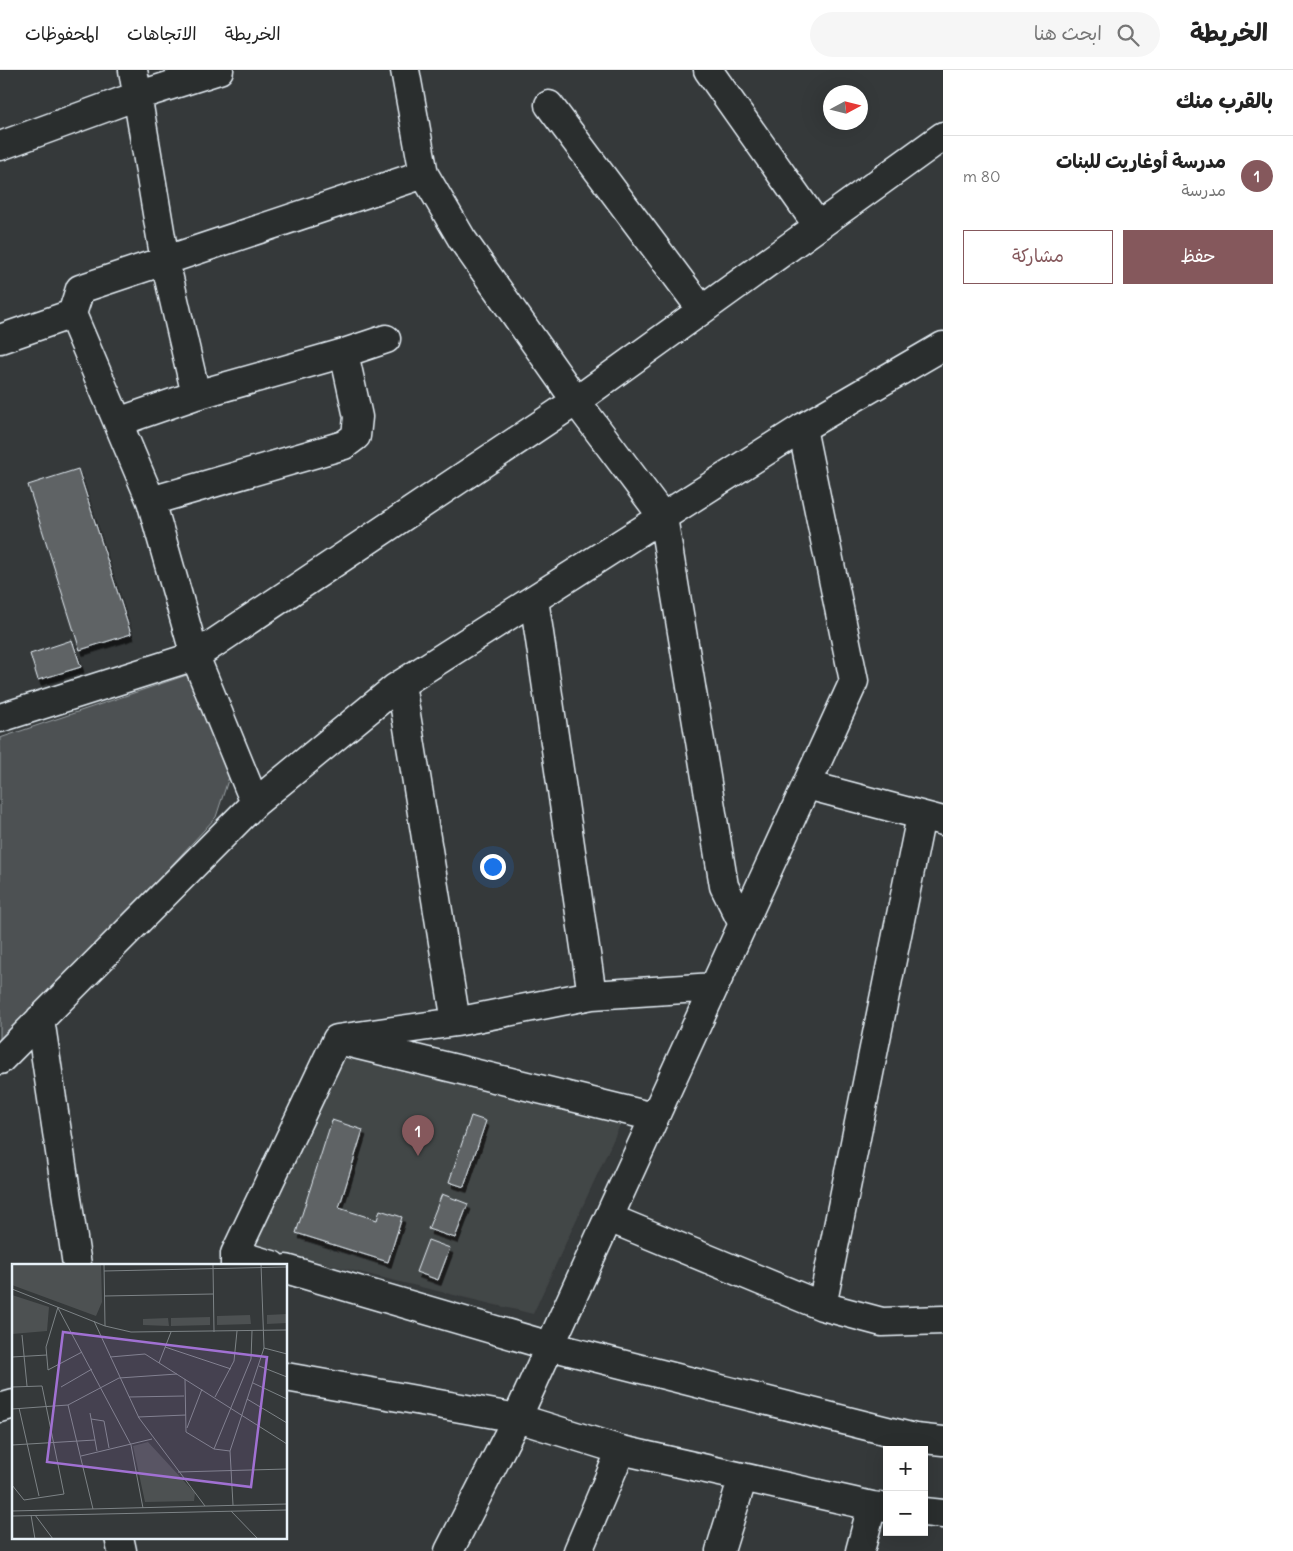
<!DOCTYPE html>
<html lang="ar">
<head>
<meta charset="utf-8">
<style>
  body { margin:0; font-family:Delius,"Playpen Sans Arabic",sans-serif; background:#f6f6f6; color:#222; direction:rtl }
  .controls { position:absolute; right:15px; bottom:15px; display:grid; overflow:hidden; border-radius:0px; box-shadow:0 5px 20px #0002 }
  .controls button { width:45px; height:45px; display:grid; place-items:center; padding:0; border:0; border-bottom:1px solid #e0e0e0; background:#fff; color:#222; font:25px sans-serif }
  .compass { position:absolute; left:823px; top:15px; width:45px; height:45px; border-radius:50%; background:#fff; box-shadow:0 5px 20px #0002; rotate:83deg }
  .you { position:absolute; left:492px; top:796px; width:18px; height:18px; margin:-12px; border:4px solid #fff; border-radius:50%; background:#1a73e8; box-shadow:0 0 0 8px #1a73e833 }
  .badge { display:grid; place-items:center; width:32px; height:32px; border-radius:50%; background:#85585c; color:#fff; font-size:16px; font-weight:700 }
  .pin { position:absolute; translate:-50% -41px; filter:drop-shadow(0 1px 2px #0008) }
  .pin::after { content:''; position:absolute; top:26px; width:18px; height:15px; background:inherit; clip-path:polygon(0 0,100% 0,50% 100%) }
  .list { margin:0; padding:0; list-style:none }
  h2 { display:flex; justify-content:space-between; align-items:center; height:65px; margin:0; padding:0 20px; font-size:21px }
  h2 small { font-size:16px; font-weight:400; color:#767676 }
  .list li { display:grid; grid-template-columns:32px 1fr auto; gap:15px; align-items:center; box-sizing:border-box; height:80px; padding:0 20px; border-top:1px solid #e0e0e0 }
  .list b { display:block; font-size:19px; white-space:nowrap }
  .list p { margin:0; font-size:16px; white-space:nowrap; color:#767676 }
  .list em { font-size:16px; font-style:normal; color:#767676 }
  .actions { display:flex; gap:10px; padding:15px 20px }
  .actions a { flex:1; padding:11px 0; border:1px solid #85585c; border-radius:0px; text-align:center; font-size:18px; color:#85585c }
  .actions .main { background:#85585c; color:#fff }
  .icon { flex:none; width:28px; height:28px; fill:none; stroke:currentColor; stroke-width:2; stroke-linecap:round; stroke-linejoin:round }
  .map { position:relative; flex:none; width:943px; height:1481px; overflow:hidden; direction:ltr }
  header { display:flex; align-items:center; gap:30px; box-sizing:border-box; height:70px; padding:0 25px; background:#fff; border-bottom:1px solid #e0e0e0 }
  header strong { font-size:24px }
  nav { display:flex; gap:28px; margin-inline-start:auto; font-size:18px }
  .search { width:350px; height:45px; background:#f6f6f6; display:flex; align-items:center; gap:12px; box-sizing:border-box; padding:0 18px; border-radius:28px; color:#767676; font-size:19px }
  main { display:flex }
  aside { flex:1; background:#fff }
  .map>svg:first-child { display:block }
  .built { fill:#424647 }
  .green { fill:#4d5152; stroke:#9aa1a5 }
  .building { fill:#5f6365; stroke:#e8f1f8; filter:url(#shadow) }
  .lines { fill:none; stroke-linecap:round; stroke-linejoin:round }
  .street-casing { stroke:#e8f1f8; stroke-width:31 }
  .street { stroke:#2a2d2e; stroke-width:28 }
  .inset-road { fill:none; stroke:#7d8386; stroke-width:1 }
  .view { fill:#a171d3; fill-opacity:0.15; stroke:#a171d3; stroke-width:2.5 }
  .inset-edge { fill:none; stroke:#e8f1f8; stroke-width:2.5 }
</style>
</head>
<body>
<header>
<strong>الخريطة</strong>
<div class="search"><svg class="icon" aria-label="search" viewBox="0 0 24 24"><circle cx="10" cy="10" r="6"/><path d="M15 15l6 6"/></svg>ابحث هنا</div>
<nav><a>الخريطة</a><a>الاتجاهات</a><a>المحفوظات</a></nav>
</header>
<main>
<aside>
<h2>بالقرب منك<small></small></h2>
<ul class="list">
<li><span class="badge">1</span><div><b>مدرسة أوغاريت للبنات</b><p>مدرسة</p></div><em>80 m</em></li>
</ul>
<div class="actions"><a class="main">حفظ</a><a>مشاركة</a></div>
</aside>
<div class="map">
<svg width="943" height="1481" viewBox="0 0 943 1481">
  <defs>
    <filter id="shadow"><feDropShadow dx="3" dy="5.5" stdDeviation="0" flood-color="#0009"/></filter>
  </defs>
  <rect width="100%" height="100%" fill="#35393a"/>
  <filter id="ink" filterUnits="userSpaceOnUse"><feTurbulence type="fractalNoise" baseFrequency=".02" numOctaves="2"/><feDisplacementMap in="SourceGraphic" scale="10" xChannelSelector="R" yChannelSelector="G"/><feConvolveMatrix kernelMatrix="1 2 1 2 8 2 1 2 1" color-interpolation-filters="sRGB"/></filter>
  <g filter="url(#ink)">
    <path class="built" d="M343 984 621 1053 533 1244 255 1177Z"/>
    <path class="green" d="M187 605 229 707 216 747 0 982V668Z"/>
    <path class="building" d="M78 399 131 564 80 580 28 415Z
      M72 570 81 597 38 610 30 584Z
      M471 1046 486 1051 464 1117 449 1112Z
      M332 1050 363 1060 339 1138 377 1150 380 1140 402 1147 388 1192 296 1163Z
      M442 1124 468 1134 455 1168 428 1159Z
      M428 1170 450 1178 438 1210 416 1202Z"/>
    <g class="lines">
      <defs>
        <path id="street" d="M133 0 165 191 196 325
          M405 0 424 104 462 169 576 331 663 447 724 816 743 854
          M708 0 818 156
          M549 35 702 240
          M0 76 137 26 219 0
          M0 269 72 244
          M118 352 196 325 344 283 386 269
          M151 431 344 375 356 366 358 347 344 283
          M534 529 592 925
          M401 614 456 952
          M0 648 195 586 576 331 943 66
          M807 715 943 751
          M255 733 195 586 151 431 72 244 80 219 424 104
          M40 949 77 1195
          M350 973 654 1047
          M0 990 255 733 395 618 802 358 943 276
          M609 1148 822 1236 882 1252 943 1250
          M235 1184 272 1195
          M235 1195V1184L337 969 456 952 592 925 714 917
          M286 1199 550 1276 915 1368 943 1371
          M822 1236 921 746
          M286 1307 517 1348 621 1380 872 1436 887 1438
          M0 1338 14 1334
          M924 1442 943 1444
          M119 1467 122 1481
          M449 1481 517 1348 854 611 802 358
          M578 1481 621 1380
          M720 1481 743 1407
          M860 1481 872 1436"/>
      </defs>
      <use href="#street" class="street-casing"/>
      <use href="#street" class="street"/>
    </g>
  </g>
  <g transform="translate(12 1194)">
    <rect width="275" height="275" fill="#35393a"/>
    <path d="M0 0H89L90 38 84 52 0 21ZM0 31 37 43 35 67 0 70ZM275 50V59L255 60V51ZM238 51 239 60 205 61V52ZM198 53V61L159 62V54ZM156 54 157 62 131 61V55ZM136 178 183 229 182 237 133 238 121 182Z" fill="#4d5152"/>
    <path class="inset-road" d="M92 0 93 62M201 1 202 68M92 7 275 3M0 25 93 62 119 68 275 66M92 32 201 30M46 43 34 83 36 106 70 88M46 44 119 181 131 244M82 57 127 154 193 242M10 71 15 122M153 83 219 105M252 84 275 90M0 93 35 91M98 93 133 90 275 180M147 99 159 68M247 102 275 113M173 115 174 168 202 185 218 187M241 119 275 135M0 123 30 122 52 230 12 236 0 221M49 123 80 105M117 133 172 132M203 133 222 97 225 67M235 135 275 159M56 141 81 245M7 144 27 232M0 145 56 141 107 114 165 110M78 149 85 187M126 153 174 151M79 155 92 157 97 184M175 164 190 125M0 181 83 176M202 185 239 95 240 67M69 192 140 175M166 208 275 205M221 241 218 187 252 84 249 0M0 247 275 240M219 247 246 275M19 251 23 275M23 251 41 275M0 252 275 246"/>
    <path class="view" d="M51 68 255 93 239 223 35 198Z"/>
    <rect width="275" height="275" class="inset-edge"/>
  </g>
</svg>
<div class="controls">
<button>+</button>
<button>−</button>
</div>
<svg class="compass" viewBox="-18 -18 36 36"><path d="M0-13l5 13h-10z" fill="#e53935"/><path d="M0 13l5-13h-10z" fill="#767676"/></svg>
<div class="you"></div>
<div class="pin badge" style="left:418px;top:1086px">1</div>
</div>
</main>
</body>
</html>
